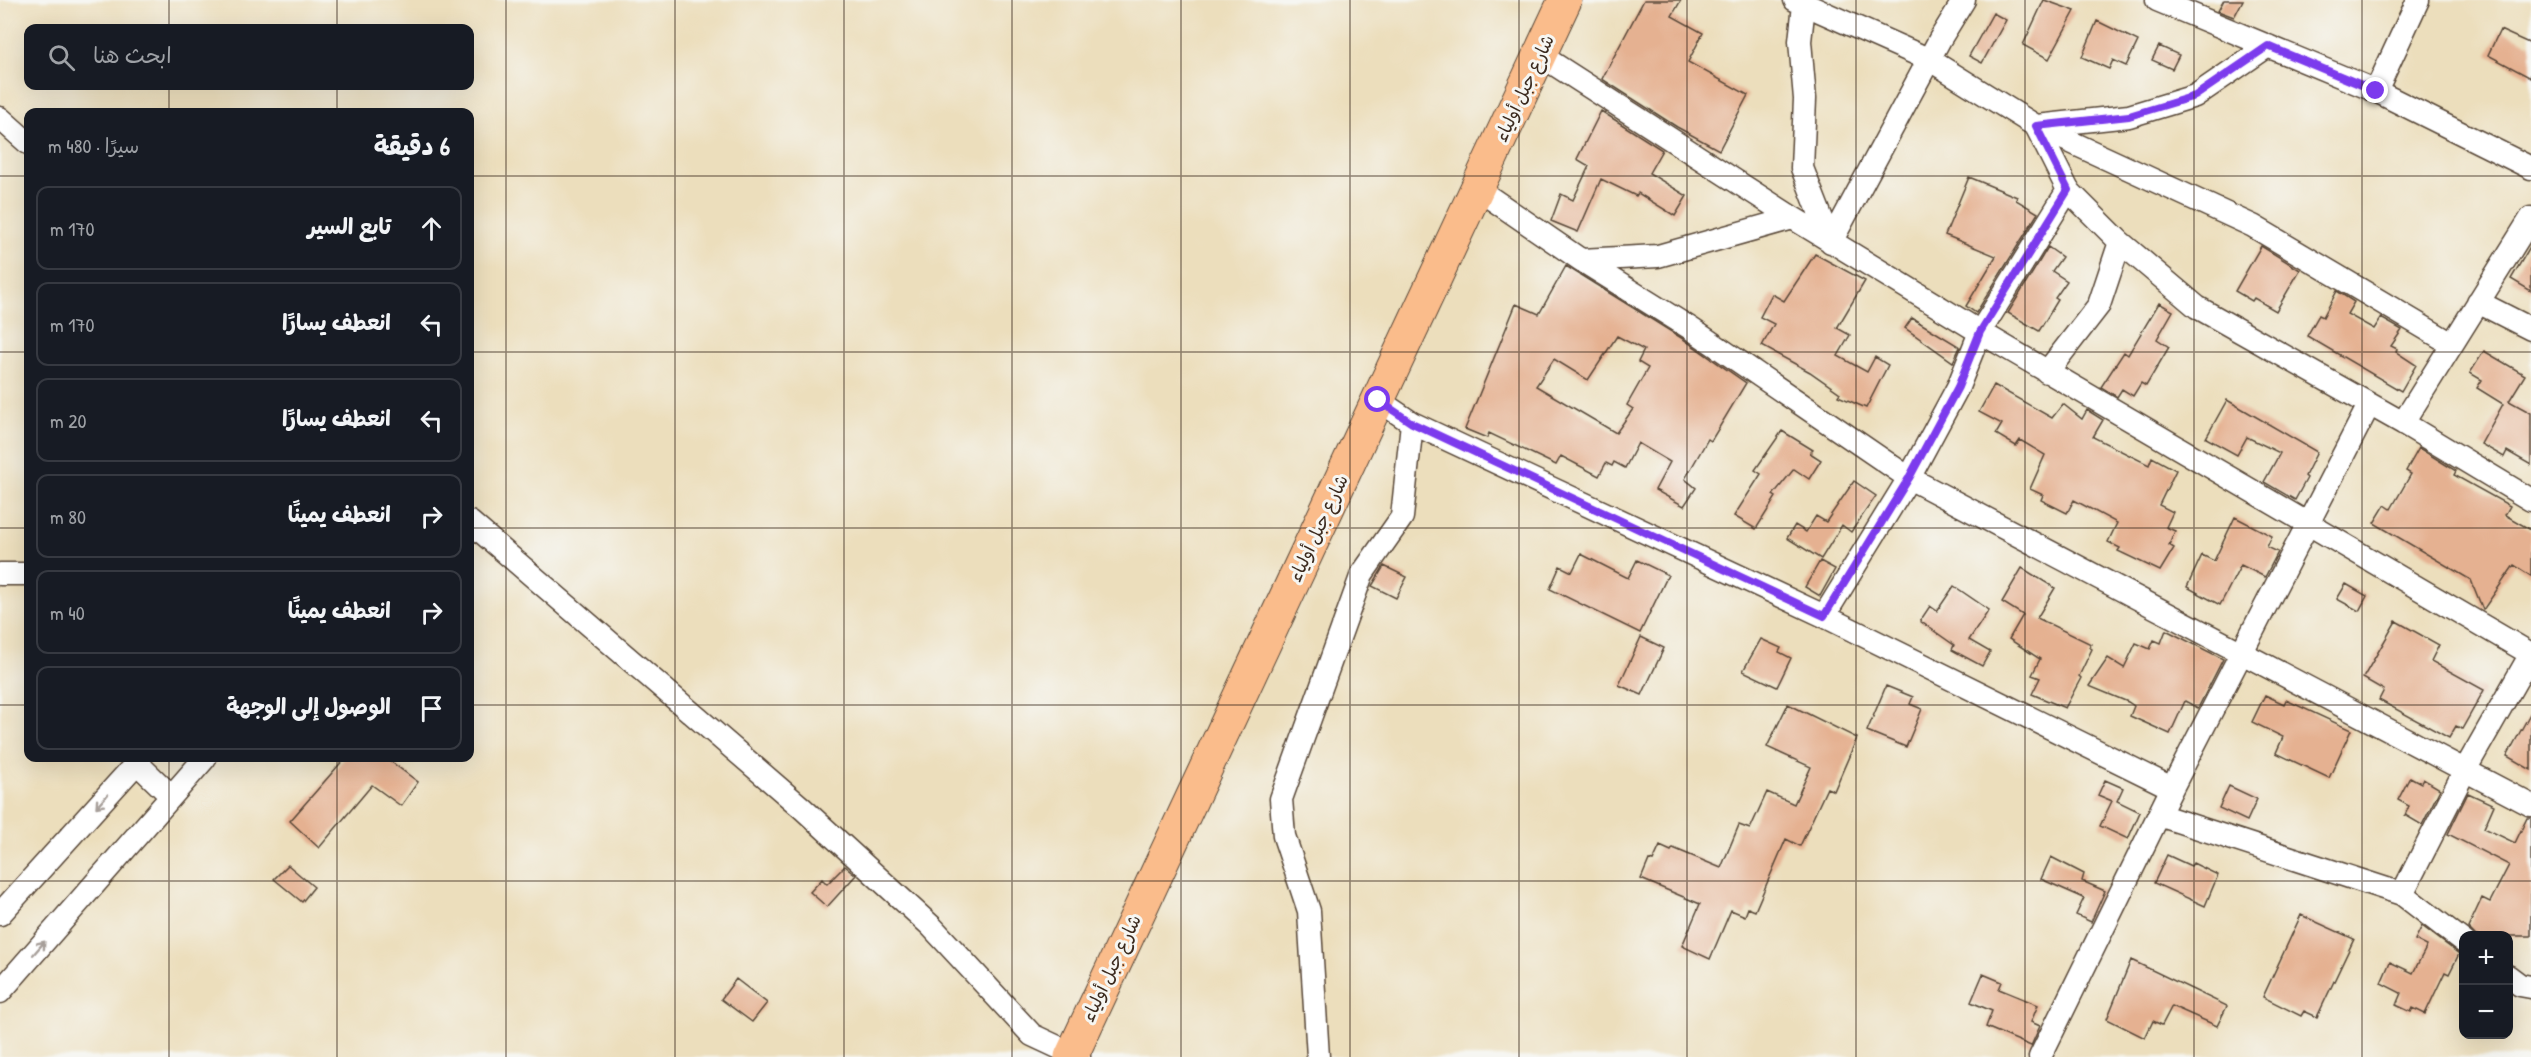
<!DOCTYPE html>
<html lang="ar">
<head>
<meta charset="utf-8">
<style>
  body { margin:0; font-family:"Patrick Hand","Playpen Sans Arabic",sans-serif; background:#20242c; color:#f1f3f6; direction:rtl }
  .controls { position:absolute; right:18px; bottom:18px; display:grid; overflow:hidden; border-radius:12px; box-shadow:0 6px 24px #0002 }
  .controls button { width:54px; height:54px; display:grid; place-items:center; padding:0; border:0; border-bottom:2px solid #363941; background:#171b24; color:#f1f3f6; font:30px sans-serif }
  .stop { position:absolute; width:18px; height:18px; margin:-14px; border:4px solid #7c3aed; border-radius:50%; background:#fff }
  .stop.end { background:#7c3aed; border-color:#fff; box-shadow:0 2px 6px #0008 }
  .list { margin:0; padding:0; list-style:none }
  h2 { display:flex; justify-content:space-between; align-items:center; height:78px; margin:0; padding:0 24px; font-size:26px }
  h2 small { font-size:20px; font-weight:400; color:#9ea1a6 }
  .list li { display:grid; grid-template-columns:39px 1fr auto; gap:18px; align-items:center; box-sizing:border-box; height:84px; margin:0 12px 12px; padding:0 12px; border:2px solid #363941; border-radius:12px }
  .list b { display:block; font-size:22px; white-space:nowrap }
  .list em { font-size:20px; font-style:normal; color:#9ea1a6 }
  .icon { flex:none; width:33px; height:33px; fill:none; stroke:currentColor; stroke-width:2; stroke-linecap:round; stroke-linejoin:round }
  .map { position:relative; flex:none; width:2531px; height:1057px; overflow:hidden; direction:ltr }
  .search { position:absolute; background:#171b24; box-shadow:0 6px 24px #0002; left:24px; top:24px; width:450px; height:66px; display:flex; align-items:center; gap:15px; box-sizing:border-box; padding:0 21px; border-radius:12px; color:#9ea1a6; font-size:22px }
  .panel { position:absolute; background:#171b24; box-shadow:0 6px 24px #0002; left:24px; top:108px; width:450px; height:654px; border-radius:12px; direction:rtl }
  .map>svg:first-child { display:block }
  .building { fill:#e5b191; fill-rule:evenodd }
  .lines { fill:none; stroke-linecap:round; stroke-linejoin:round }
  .street-casing { stroke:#564536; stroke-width:25 }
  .highway-casing { stroke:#564536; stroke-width:35 }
  .street { stroke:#fff; stroke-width:22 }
  .highway { stroke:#fabc8b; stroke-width:33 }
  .oneway { stroke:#a79f9a }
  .route { stroke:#7c3aed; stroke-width:8 }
  .grid { fill:none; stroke:#3b2a1e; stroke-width:1.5; stroke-opacity:0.55 }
  .labels { text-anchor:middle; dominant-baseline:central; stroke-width:6; stroke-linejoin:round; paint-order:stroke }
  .street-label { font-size:18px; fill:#3b2a1e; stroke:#f6f6f2 }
</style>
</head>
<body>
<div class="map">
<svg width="2531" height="1057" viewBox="0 0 2531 1057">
  <rect width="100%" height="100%" fill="#f6f6f2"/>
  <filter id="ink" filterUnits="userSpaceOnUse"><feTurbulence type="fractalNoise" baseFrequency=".0167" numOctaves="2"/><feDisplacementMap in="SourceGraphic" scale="12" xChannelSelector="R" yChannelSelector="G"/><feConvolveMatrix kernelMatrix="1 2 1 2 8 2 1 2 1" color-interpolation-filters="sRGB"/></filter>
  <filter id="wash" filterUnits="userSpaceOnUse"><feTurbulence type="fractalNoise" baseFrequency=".008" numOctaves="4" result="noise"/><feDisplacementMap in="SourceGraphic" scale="24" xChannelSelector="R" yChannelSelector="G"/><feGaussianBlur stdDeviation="1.35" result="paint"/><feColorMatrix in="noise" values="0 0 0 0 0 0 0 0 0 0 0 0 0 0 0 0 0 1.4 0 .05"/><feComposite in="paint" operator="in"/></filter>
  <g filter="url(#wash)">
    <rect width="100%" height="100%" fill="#ecdebc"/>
    <g id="blocks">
      <path class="building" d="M1644 0H1681L1672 16 1703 33 1688 62 1748 95 1719 150 1677 127 1602 79Z
        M2044 0 2075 11 2049 59 2023 45Z
        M2224 0H2243L2234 17 2218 11Z
        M1993 13 2006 20 1982 63 1969 56Z
        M2097 21 2138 41 2126 66 2113 60 2109 69 2082 57Z
        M2500 30 2531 44V78L2488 55Z
        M2159 46 2179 55 2172 69 2152 60Z
        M1601 111 1662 150 1649 173 1687 196 1675 216 1638 193 1636 196 1601 179 1578 232 1551 221 1561 194 1573 200 1589 166 1577 159Z
        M1969 177 2017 197 2016 200 2038 213 1976 313 1966 306 1996 256 1945 235Z
        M2531 245V291L2511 279Z
        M2261 246 2300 270 2276 311 2254 298 2252 301 2235 291Z
        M2048 247 2062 257 2052 271 2067 281 2055 298 2058 300 2039 331 2008 313Z
        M1815 254 1865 281 1837 328 1850 335 1838 356 1867 372 1875 357 1888 365 1866 408 1838 396 1840 393 1810 372 1762 346 1774 324 1760 317 1772 294 1784 301Z
        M1566 266 1683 339 1746 383 1711 441 1708 439 1685 479 1696 488 1684 506 1655 490 1670 462 1638 443 1625 468 1614 462 1612 466 1606 463 1599 476 1561 456 1556 465 1489 433 1487 438 1465 429 1516 304 1539 314ZM1617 336 1644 350 1638 362 1648 368 1627 405 1633 409 1616 433 1536 386 1554 359 1588 380Z
        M2337 291 2354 302 2347 314 2374 329 2381 318 2402 330 2391 346 2397 349 2396 352 2416 365 2401 391 2307 336 2319 315 2323 317Z
        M2159 303 2173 311 2157 339 2169 347 2146 386 2141 383 2133 396 2122 389 2117 397 2101 387 2124 352 2128 355Z
        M1912 318 1960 347 1953 362 1905 328Z
        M2484 351 2525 375 2509 401 2531 413V465L2507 451 2504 457 2481 444 2503 404 2477 388 2482 380 2470 373Z
        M1994 385 2052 418 2063 404 2082 419 2087 410 2103 420 2093 437 2149 465 2152 457 2176 470 2159 505 2173 512 2166 527 2175 531 2169 545 2174 548 2160 571 2118 551 2120 548 2108 542 2117 523 2074 500 2067 513 2041 500 2043 495 2030 489 2045 455 2020 440 2016 446 1996 434 2002 424 1979 412Z
        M2227 400 2317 452 2305 476 2307 478 2295 500 2264 482 2280 453 2247 437 2237 455 2206 438Z
        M1782 431 1813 450 1810 453 1821 460 1809 479 1794 469 1773 495 1776 497 1756 529 1734 516 1761 474 1755 470Z
        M2419 448 2456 471 2454 475 2510 506 2505 515 2531 530V576L2514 565 2483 610 2471 580 2374 523 2385 505 2391 509 2411 474 2406 471Z
        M1854 481 1876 496 1851 532 1842 525 1821 559 1787 538 1795 525 1806 532 1816 516 1826 522Z
        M2235 517 2272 536 2267 547 2278 552 2265 577 2241 565 2220 605 2187 587 2202 555 2214 561Z
        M1581 554 1628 578 1637 560 1668 575 1640 633 1550 589 1560 566 1572 572Z
        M1820 561 1835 569 1820 596 1805 587Z
        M1384 566 1407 577 1396 598 1372 586Z
        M2022 568 2055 588 2037 618 2091 644 2089 647 2092 649 2079 676 2081 678 2065 708 2032 694 2040 678 2032 675 2040 659 2009 639 2023 615 2002 602Z
        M2346 584 2367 596 2359 611 2337 599Z
        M1954 586 1989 610 1969 640 1990 652 1982 666 1952 650 1954 645 1920 621 1930 606 1937 611Z
        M2396 621 2439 645 2431 661 2484 690 2462 729 2456 726 2449 738 2379 700 2384 690 2363 678Z
        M2166 630 2223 659 2198 708 2185 701 2170 734 2130 716 2134 706 2128 702 2089 686 2108 658 2124 668 2136 643 2150 649 2154 640 2161 643Z
        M1641 637 1664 648 1642 695 1619 685Z
        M1761 639 1781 648 1779 652 1791 658 1777 687 1743 671Z
        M1886 686 1913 697 1910 704 1922 709 1906 747 1867 731Z
        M2265 695 2284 704 2286 700 2351 730 2329 778 2276 753 2283 737 2252 722Z
        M1788 704 1857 738 1834 791 1827 788 1800 846 1786 839 1755 911 1748 908 1745 916 1731 910 1710 959 1682 946 1700 904 1641 879 1649 860 1653 861 1660 846 1671 851 1673 848 1721 868 1739 825 1750 829 1767 792 1794 804 1811 767 1767 747Z
        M2531 712V770L2507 756Z
        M345 758H386L418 782 401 806 372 785 319 848 290 821Z
        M2410 777 2421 783 2423 779 2440 789 2422 825 2405 815 2409 806 2398 800Z
        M2105 780 2123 788 2117 801 2140 812 2128 839 2100 826 2112 801 2098 795Z
        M2229 786 2257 799 2247 821 2219 808Z
        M2468 793 2494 805 2484 828 2515 843 2527 818H2531V936H2476L2468 928 2482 898 2490 902 2509 865 2448 834Z
        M2167 855 2191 866 2193 863 2218 875 2205 906 2154 883Z
        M2051 857 2084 874 2082 881 2105 891 2091 922 2076 915 2084 898 2041 879Z
        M288 865 314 887 302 902 274 879Z
        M845 866 856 875 827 907 810 892 822 879 827 884Z
        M2301 915 2354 939 2317 1017 2304 1011 2301 1016 2263 997Z
        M2422 926 2459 954 2449 974 2445 972 2425 1014 2413 1008 2411 1012 2396 1005 2401 993 2381 983 2390 962 2413 973 2427 946 2415 940Z
        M2131 960 2227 1006 2217 1026 2172 1006 2162 1025 2153 1021 2145 1038 2107 1019Z
        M1983 974 2002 982 1999 989 2038 1005 2031 1022 2040 1026 2031 1046 1986 1027 1992 1011 1971 1002Z
        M736 979 767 1003 752 1022 721 999Z"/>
    </g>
  </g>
  <g filter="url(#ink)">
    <use href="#blocks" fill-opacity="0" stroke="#564536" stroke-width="1.5"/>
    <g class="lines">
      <defs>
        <path id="street" d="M1795 0 1930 60 2036 126 2068 190 2120 242 2197 307 2403 423 2531 500
          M2157 0 2376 91 2531 168
          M1804 5 1800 41 1805 99 1802 168 1831 242
          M1540 55 1793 218 1980 332 2531 654 2465 770 2402 894 2159 815
          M2376 91 2418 0
          M0 118 28 143
          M2036 126 2253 226 2452 344
          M2037 126 2129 116 2195 96 2268 46
          M1476 188 1581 260 1690 328 1909 478 2531 805
          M1831 242 1940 39 1964 0
          M1581 260 1658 256 1793 218
          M2478 302 2531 329
          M2047 372 2099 305 2120 242
          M1378 400 1412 423 1824 616 2172 788
          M2403 423 2531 218
          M470 522 802 808 931 926 1032 1035 1079 1057
          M0 574H28
          M1824 616 1909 478 1958 387 1980 332 2068 190
          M137 763 171 796
          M2402 894 2464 942
          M0 914 141 758
          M2508 976 2520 985 2531 987
          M0 992 205 758
          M1318 1057 1309 911 1284 836 1281 799 1362 574 1402 517 1412 423
          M2040 1057 2172 788 2369 405"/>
        <path id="highway" d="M1071 1057 1565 0"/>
      </defs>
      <use href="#street" class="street-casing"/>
      <use href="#highway" class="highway-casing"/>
      <use href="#street" class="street"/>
      <use href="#highway" class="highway"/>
    </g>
    <defs><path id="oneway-shaft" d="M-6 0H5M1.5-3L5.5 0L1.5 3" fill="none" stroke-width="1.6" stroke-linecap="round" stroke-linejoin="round" transform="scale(1.5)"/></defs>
    <g class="oneway">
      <use href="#oneway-shaft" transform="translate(102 801) rotate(132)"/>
      <use href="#oneway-shaft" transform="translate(39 948) rotate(-49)"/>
    </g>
  </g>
  <g class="lines" filter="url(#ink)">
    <path class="route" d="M1378 400 1412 423 1824 616 1909 478 1958 387 1980 332 2068 190 2036 126 2129 116 2195 96 2268 46 2376 91"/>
  </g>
  <path class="grid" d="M169 0V28M337 0V28M506 0V1057M675 0V1057M844 0V1057M1012 0V1057M1181 0V1057M1350 0V1057M1519 0V1057M1687 0V1057M1856 0V1057M2025 0V1057M2194 0V1057M2362 0V1057M169 86V112M337 86V112M0 176H28M470 176H2531M0 352H28M470 352H2531M0 528H28M470 528H2531M0 705H28M470 705H2531M169 758V1057M337 758V1057M0 881H2531"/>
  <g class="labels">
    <g class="street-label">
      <text transform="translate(1524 88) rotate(-65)">شارع جبل أولياء</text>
      <text transform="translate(1318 528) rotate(-65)">شارع جبل أولياء</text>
      <text transform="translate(1111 968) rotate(-65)">شارع جبل أولياء</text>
    </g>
  </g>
</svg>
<div class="controls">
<button>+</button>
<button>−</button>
</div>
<div class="stop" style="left:1378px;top:400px"></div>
<div class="stop end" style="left:2376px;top:91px"></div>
<div class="search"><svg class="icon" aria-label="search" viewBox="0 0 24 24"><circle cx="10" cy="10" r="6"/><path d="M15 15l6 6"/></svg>ابحث هنا</div>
<section class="panel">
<h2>6 دقيقة<small>سيرًا · 480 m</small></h2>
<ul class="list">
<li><svg class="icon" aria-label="ahead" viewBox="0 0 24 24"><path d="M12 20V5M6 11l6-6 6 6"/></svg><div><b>تابع السير</b></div><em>170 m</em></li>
<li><svg class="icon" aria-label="left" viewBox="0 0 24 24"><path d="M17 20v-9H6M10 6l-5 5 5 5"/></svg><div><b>انعطف يسارًا</b></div><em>170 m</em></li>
<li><svg class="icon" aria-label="left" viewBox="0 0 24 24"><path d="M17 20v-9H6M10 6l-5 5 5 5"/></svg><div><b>انعطف يسارًا</b></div><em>20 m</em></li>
<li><svg class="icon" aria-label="right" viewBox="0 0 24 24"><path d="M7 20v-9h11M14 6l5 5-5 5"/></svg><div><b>انعطف يمينًا</b></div><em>80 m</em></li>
<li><svg class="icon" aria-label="right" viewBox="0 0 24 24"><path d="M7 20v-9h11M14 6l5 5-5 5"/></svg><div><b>انعطف يمينًا</b></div><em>40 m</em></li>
<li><svg class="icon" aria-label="arrive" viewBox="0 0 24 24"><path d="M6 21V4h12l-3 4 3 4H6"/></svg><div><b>الوصول إلى الوجهة</b></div></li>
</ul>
</section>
</div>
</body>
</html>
